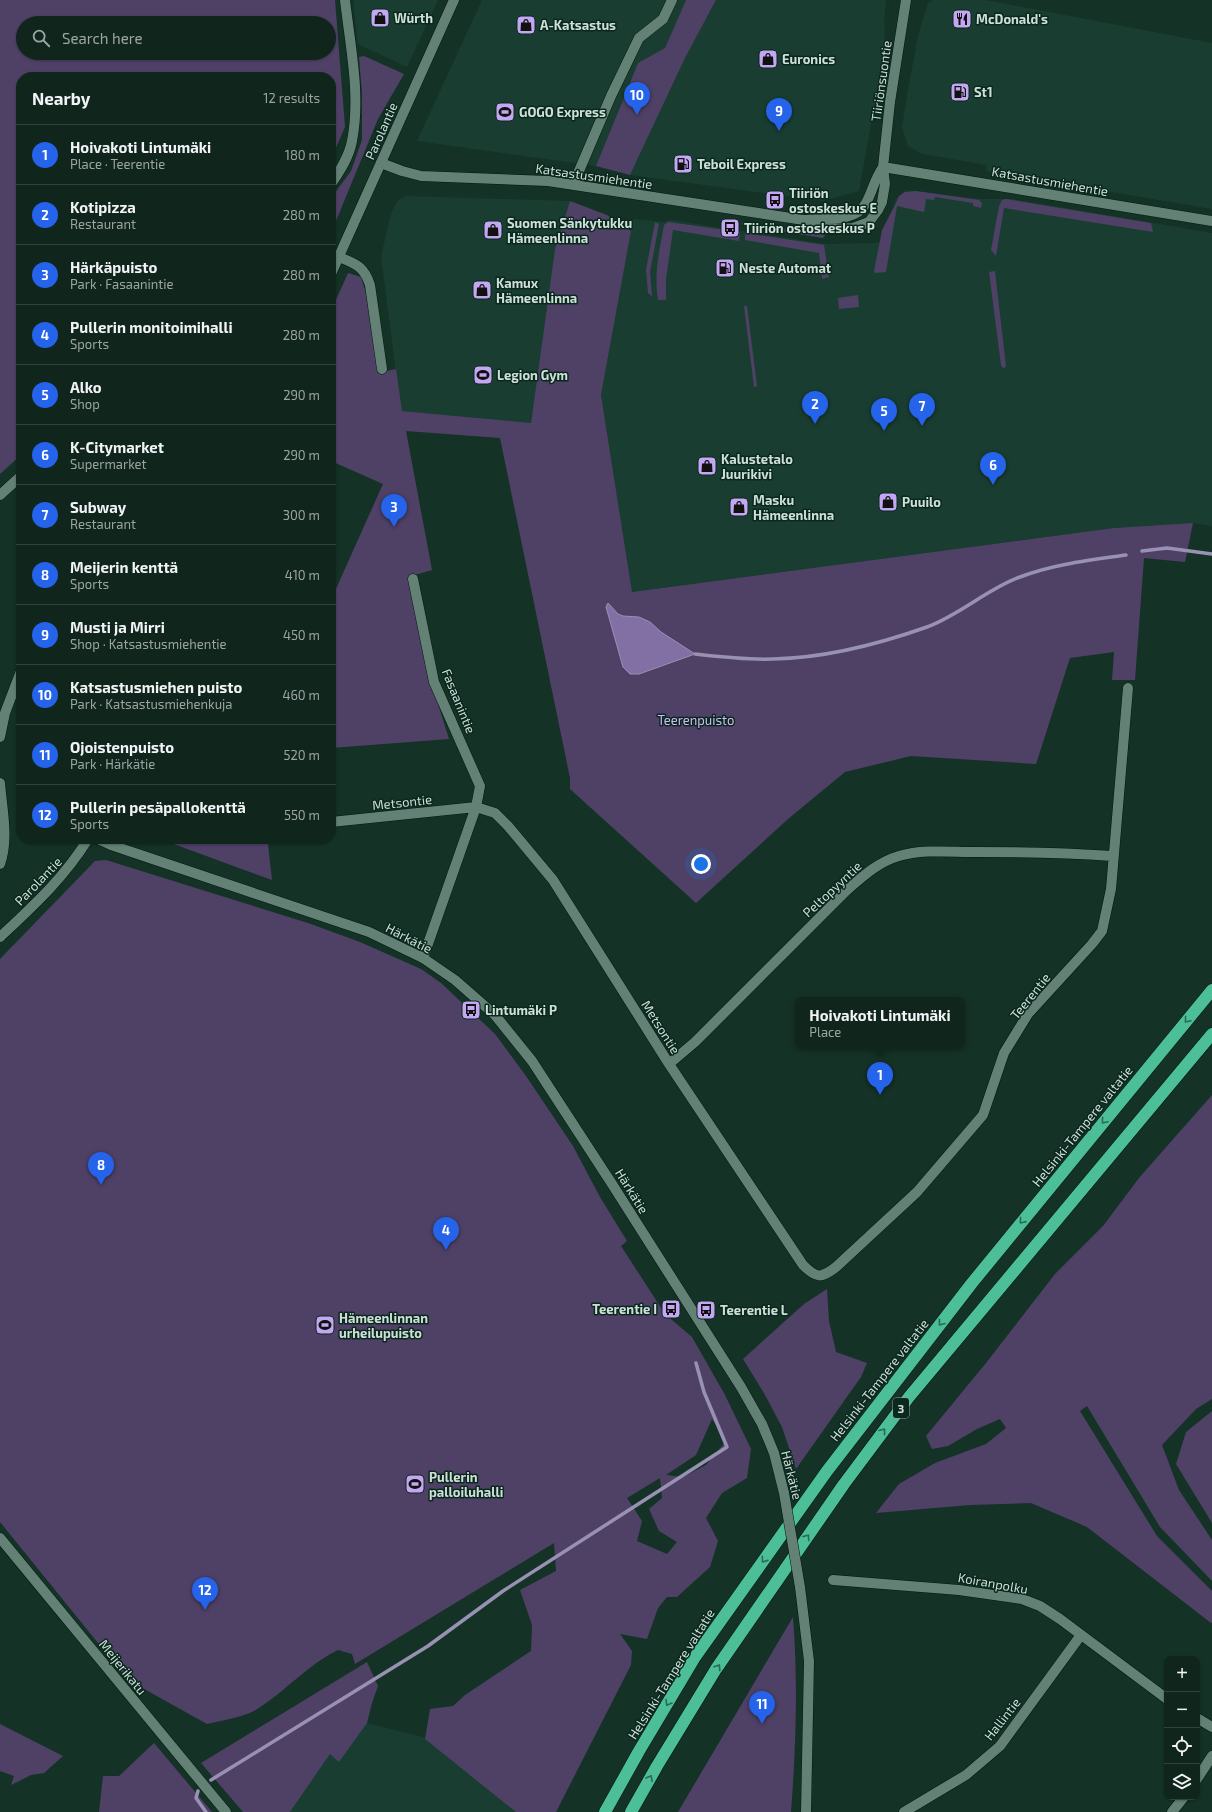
<!DOCTYPE html>
<html lang="en">
<head>
<meta charset="utf-8">
<style>
  body { margin:0; font-family:"Exo 2",sans-serif; background:#192e26; color:#f1f3f6 }
  .controls { position:absolute; right:12px; bottom:12px; display:grid; overflow:hidden; border-radius:8px; box-shadow:0 1px 3px #0004 }
  .controls button { width:36px; height:36px; display:grid; place-items:center; padding:0; border:0; border-bottom:1px solid #30433b; background:#10261d; color:#f1f3f6; font:20px sans-serif }
  .you { position:absolute; left:701px; top:864px; width:14px; height:14px; margin:-10px; border:3px solid #fff; border-radius:50%; background:#1a73e8; box-shadow:0 0 0 6px #1a73e833 }
  .badge { display:grid; place-items:center; width:26px; height:26px; border-radius:50%; background:#2563eb; color:#fff; font-size:13px; font-weight:700 }
  .pin { position:absolute; translate:-50% -33px; filter:drop-shadow(0 1px 2px #0008) }
  .pin::after { content:''; position:absolute; top:21px; width:14px; height:12px; background:inherit; clip-path:polygon(0 0,100% 0,50% 100%) }
  .popup { position:absolute; left:795px; top:997px; width:170px; height:52px; box-sizing:border-box; display:grid; place-content:center; border-radius:8px; background:#10261d; filter:drop-shadow(0 1px 3px #0005); font-size:13px; white-space:nowrap; color:#9ca5a4 }
  .popup b { font-size:15px; color:#f1f3f6 }
  .popup::after { content:''; position:absolute; left:50%; top:100%; margin-left:-8px; border:8px solid transparent; border-top-color:#10261d }
  .list { margin:0; padding:0; list-style:none }
  h2 { display:flex; justify-content:space-between; align-items:center; height:52px; margin:0; padding:0 16px; font-size:17px }
  h2 small { font-size:13px; font-weight:400; color:#9ca5a4 }
  .list li { display:grid; grid-template-columns:26px 1fr auto; gap:12px; align-items:center; box-sizing:border-box; height:60px; padding:0 16px; border-top:1px solid #30433b }
  .list b { display:block; font-size:15px; white-space:nowrap }
  .list p { margin:0; font-size:13px; white-space:nowrap; color:#9ca5a4 }
  .list em { font-size:13px; font-style:normal; color:#9ca5a4 }
  .icon { flex:none; width:22px; height:22px; fill:none; stroke:currentColor; stroke-width:2; stroke-linecap:round; stroke-linejoin:round }
  .map { position:relative; flex:none; width:1212px; height:1812px; overflow:hidden }
  .search { position:absolute; background:#10261d; box-shadow:0 1px 3px #0004; left:16px; top:16px; width:320px; height:44px; display:flex; align-items:center; gap:10px; box-sizing:border-box; padding:0 14px; border-radius:22px; color:#9ca5a4; font-size:15px }
  .panel { position:absolute; background:#10261d; box-shadow:0 1px 3px #0004; left:16px; top:72px; width:320px; height:772px; border-radius:16px }
  .map>svg:first-child { display:block }
  .built { fill:#193e31 }
  .green { fill:#4f4166; fill-rule:evenodd }
  .water { fill:#826fa3; stroke:#9991b3 }
  .lines { fill:none; stroke-linecap:round; stroke-linejoin:round }
  .stream { stroke:#9991b3; stroke-width:3.5 }
  .street-casing { stroke:#001910; stroke-width:11 }
  .secondary-casing { stroke:#001910; stroke-width:11 }
  .highway-casing { stroke:#001910; stroke-width:13 }
  .street { stroke:#638275; stroke-width:10 }
  .secondary { stroke:#638275; stroke-width:10 }
  .highway { stroke:#4cbf99; stroke-width:12 }
  .secondary-bridge-casing { stroke:#001910; stroke-width:11; stroke-linecap:butt }
  .secondary-bridge { stroke:#638275; stroke-width:10 }
  .oneway { stroke:#286c55 }
  .labels { text-anchor:middle; dominant-baseline:central; stroke-width:3; stroke-linejoin:round; paint-order:stroke }
  .shield { fill:#0a281e; stroke:#93a8a0; stroke-width:1 }
  .shield-label { font-size:12px; font-weight:bold; fill:#cedfd8 }
  .poi-label { font-size:13px; font-weight:bold; fill:#cedfd8; stroke:#0a281e; text-anchor:start }
  .street-label { font-size:13px; fill:#cedfd8; stroke:#0a281e }
  .park-label { font-size:13px; fill:#d1bbf9; stroke:#0a281e }
</style>
</head>
<body>
<div class="map">
<svg width="1212" height="1812" viewBox="0 0 1212 1812">
  <rect width="100%" height="100%" fill="#153227"/>
  <path class="built" d="M353 0H438L407 67 358 44Z
    M482 0H686L665 48 638 63 596 166 417 141Z
    M716 0H886L884 19 885 46 859 191 823 201 630 175 685 58Z
    M933 0H985L1212 43V209L986 171 987 165 922 154 908 146 902 127 908 90 918 36 928 3Z
    M906 190 979 199H1011L1212 233V526L1193 523 1114 528 632 592 601 395 633 219 664 222 671 220 826 244 873 243 882 242 896 199Z
    M406 196 570 201 555 249 531 423 401 411 381 256 391 214 397 201Z
    M367 1723 426 1738 518 1812H290L331 1753 339 1761Z"/>
  <path class="green" d="M0 0H335L345 127 331 159V77H21V455L0 474ZM23 23H329V53H23Z
    M686 0H716L685 58 630 175 596 166 638 63 665 48Z
    M364 56 404 74 378 119 331 233V198L351 171 362 140V93L359 57Z
    M916 191 979 200 982 203 981 208 973 206V203L935 197 934 200 926 199 924 212 897 206 886 272 875 273 874 271 882 230 896 203 899 196 905 192Z
    M1006 199 1151 223 1153 232 1004 208 996 256 991 250 999 206 1002 200Z
    M570 201 607 215 631 231 601 395 632 592 1114 528 1193 523 1185 562 1144 558 1135 680H1112L1114 652 1070 658 1036 764 911 756 845 772 788 819 696 903 570 789V778L500 438 406 431 432 570 411 576 433 688 449 739 331 748V600L383 484 331 461V311L348 273 361 277 366 293 378 373 396 369 402 411 531 423 555 249Z
    M655 222 659 224 650 272 652 296 648 293 646 270Z
    M668 222 740 232 739 241 673 230 666 279V300H658C654 272 659 253 664 225Z
    M742 222 825 235 823 238 742 225Z
    M745 233 824 245 829 277 822 279 819 253 745 240Z
    M995 271 1006 367 1003 368 1001 365 989 272Z
    M858 295 859 307 839 309 838 298Z
    M744 306H747L757 386 754 387Z
    M160 839H234V842L246 839H274L268 845 272 880Z
    M106 860 308 923 360 942 421 969 441 983 495 1034 526 1076 573 1146 600 1197 627 1241 621 1246 665 1314 692 1337 725 1395 751 1449 747 1478 722 1493 706 1518 718 1541 710 1567 677 1597H667L658 1608 647 1639 620 1634 632 1651 631 1665 556 1812H516L425 1739 430 1709 453 1706 465 1695 531 1651 532 1625 520 1590 556 1571 554 1543 355 1664 352 1654 338 1650C307 1665 284 1693 254 1711 242 1717 220 1721 207 1724L128 1680 0 1522V959L95 861ZM712 1419 726 1441 706 1465 683 1477 666 1475 696 1455ZM660 1478 662 1498 649 1509 659 1531 677 1542 667 1554 637 1541 642 1521 627 1498Z
    M1212 1095V1399L1196 1409 1162 1445 1179 1490 1212 1540V1581L1160 1527 1087 1406 1080 1411 1157 1536 1212 1591V1622L1211 1623 1087 1527 1031 1503 970 1505 876 1513 899 1484 935 1463 986 1444 1006 1428 1000 1419 977 1429 948 1446 932 1449 926 1436 986 1363 1055 1274 1103 1226 1139 1178Z
    M827 1289 829 1321 836 1352 867 1363 861 1377 796 1469 782 1427 765 1395 743 1359 804 1304Z
    M1212 1411V1523L1176 1464 1186 1432Z
    M793 1617C798 1681 796 1747 791 1812H678Z
    M367 1662 378 1686 372 1703 367 1723 339 1762 330 1754 290 1812H243L201 1763Z
    M0 1724 63 1756 44 1773 31 1775 11 1785 14 1776 0 1771Z
    M154 1743 212 1812H99L103 1776H119Z"/>
  <path class="water" d="M608 603 618 614 623 616 639 617 650 622 661 632 695 654 639 674H630L623 667 606 607Z"/>
  <g class="lines">
    <path class="stream" d="M1142 551 1167 548 1212 554
      M695 654C721 657 747 660 773 659 825 658 879 644 927 627 958 616 989 588 1020 577 1054 564 1091 560 1126 555
      M211 1780 428 1646 503 1591 727 1447 704 1392 696 1363
      M198 1791 196 1798 206 1812"/>
    <defs>
      <path id="street" d="M381 163 402 171 421 176 548 181 804 220 830 229 853 228 869 222 878 210 882 202 885 184 883 167 890 102 906 0
        M883 167 1212 221
        M573 185 611 96 639 38 663 19 672 0
        M806 220C824 218 856 223 866 203 873 190 874 180 883 167
        M339 257C356 264 364 266 370 285L382 369
        M413 579 434 682 480 786 476 807 423 958
        M0 737 5 713 21 671
        M0 783C2 809 9 839 0 864
        M331 822 476 807 495 813 508 826 553 880 669 1064 803 1265C816 1278 821 1279 836 1267L917 1192 983 1115 1004 1053 1028 1014 1092 944 1102 931 1111 889 1128 688
        M669 1064 695 1042 846 891C862 877 878 862 899 856 923 849 950 852 975 852 1021 852 1067 853 1112 856
        M0 1538 226 1812
        M833 1580 959 1590 1022 1599 1040 1606 1060 1619 1167 1699
        M1197 1718 1212 1727
        M1197 1779 1212 1756
        M904 1812 966 1775 1000 1746 1081 1635
        M1172 1812 1184 1797"/>
      <path id="secondary" d="M331 184C340 171 349 157 352 141 361 95 350 45 345 0
        M331 274 454 0
        M0 495 21 476
        M98 839 111 845 369 932 423 958 455 980 495 1015 532 1061 612 1184 741 1387 762 1424 774 1453 784 1493
        M0 937C32 907 65 877 88 839
        M800 1587 809 1661 806 1812"/>
      <path id="highway" d="M605 1812 639 1751 695 1657 827 1471 972 1283 1212 990
        M631 1812 657 1766 716 1669 844 1484 909 1397 1212 1034"/>
    </defs>
    <use href="#street" class="street-casing"/>
    <use href="#secondary" class="secondary-casing"/>
    <use href="#highway" class="highway-casing"/>
    <use href="#street" class="street"/>
    <use href="#secondary" class="secondary"/>
    <use href="#highway" class="highway"/>
    <defs>
      <path id="secondary-bridge" d="M784 1493 800 1587"/>
    </defs>
    <use href="#secondary-bridge" class="secondary-bridge-casing"/>
    <use href="#secondary-bridge" class="secondary-bridge"/>
  </g>
  <defs><path id="oneway-chevron" d="M-2-3.5L2.5 0L-2 3.5" fill="none" stroke-width="1.6" stroke-linecap="round" stroke-linejoin="round"/></defs>
  <g class="oneway">
    <use href="#oneway-chevron" transform="translate(1187 1020) rotate(130)"/>
    <use href="#oneway-chevron" transform="translate(1104 1121) rotate(130)"/>
    <use href="#oneway-chevron" transform="translate(1022 1221) rotate(129)"/>
    <use href="#oneway-chevron" transform="translate(941 1323) rotate(128)"/>
    <use href="#oneway-chevron" transform="translate(883 1431) rotate(-53)"/>
    <use href="#oneway-chevron" transform="translate(807 1537) rotate(-55)"/>
    <use href="#oneway-chevron" transform="translate(764 1560) rotate(125)"/>
    <use href="#oneway-chevron" transform="translate(718 1667) rotate(-56)"/>
    <use href="#oneway-chevron" transform="translate(668 1703) rotate(121)"/>
    <use href="#oneway-chevron" transform="translate(650 1778) rotate(-61)"/>
  </g>
  <defs>
    <symbol id="shop-square" viewBox="-11 -11 22 22"><rect x="-9" y="-9" width="18" height="18" rx="4" fill="#c3a7f2" stroke="#0a281e"/><path d="M-5-2.5h2.3a2.7 3.5 0 0 1 5.4 0H5L5.5 6h-11ZM-1.5-2.5h3a1.5 2.3 0 0 0-3 0Z" fill="#111"/></symbol>
    <symbol id="restaurant-square" viewBox="-11 -11 22 22"><rect x="-9" y="-9" width="18" height="18" rx="4" fill="#c3a7f2" stroke="#0a281e"/><path d="M-5-6h1v4h1v-4h1v4h1v-4h1v5L-1.5 .5V6h-2V.5L-5-1ZM5-6V6H3V1.5H1.5Q1.5-4 5-6Z" fill="#111"/></symbol>
    <symbol id="fuel-square" viewBox="-11 -11 22 22"><rect x="-9" y="-9" width="18" height="18" rx="4" fill="#c3a7f2" stroke="#0a281e"/><path d="M-5.5-6h7V0h2V4h1.3V-2.5L3-4.5l.8-.8L6-3V5H2.5V1h-1V6h-7ZM-4.2-4.7v3.2H.2V-4.7Z" fill="#111"/></symbol>
    <symbol id="stadium-square" viewBox="-11 -11 22 22"><rect x="-9" y="-9" width="18" height="18" rx="4" fill="#c3a7f2" stroke="#0a281e"/><path d="M0-5a6.5 5 0 1 0 0 10a6.5 5 0 1 0 0-10ZM-3.5-1.8h7v3.6h-7Z" fill="#111"/></symbol>
    <symbol id="bus-square" viewBox="-11 -11 22 22"><rect x="-9" y="-9" width="18" height="18" rx="4" fill="#c3a7f2" stroke="#0a281e"/><path d="M-5-6H5V4H4V6H2V4H-2V6H-4V4H-5ZM-3.5-4V0h7V-4ZM-3.5 1.2v1.5H-2V1.2ZM2 1.2v1.5H3.5V1.2Z" fill="#111"/></symbol>
  </defs>
  <g fill-rule="evenodd">
    <use href="#shop-square" x="369" y="7" width="22" height="22"/>
    <use href="#restaurant-square" x="951" y="8" width="22" height="22"/>
    <use href="#shop-square" x="515" y="14" width="22" height="22"/>
    <use href="#shop-square" x="757" y="48" width="22" height="22"/>
    <use href="#fuel-square" x="949" y="81" width="22" height="22"/>
    <use href="#stadium-square" x="494" y="101" width="22" height="22"/>
    <use href="#fuel-square" x="672" y="153" width="22" height="22"/>
    <use href="#bus-square" x="764" y="189" width="22" height="22"/>
    <use href="#bus-square" x="719" y="217" width="22" height="22"/>
    <use href="#shop-square" x="482" y="219" width="22" height="22"/>
    <use href="#fuel-square" x="714" y="257" width="22" height="22"/>
    <use href="#shop-square" x="471" y="279" width="22" height="22"/>
    <use href="#stadium-square" x="472" y="364" width="22" height="22"/>
    <use href="#shop-square" x="696" y="455" width="22" height="22"/>
    <use href="#shop-square" x="877" y="491" width="22" height="22"/>
    <use href="#shop-square" x="728" y="496" width="22" height="22"/>
    <use href="#bus-square" x="460" y="999" width="22" height="22"/>
    <use href="#bus-square" x="660" y="1298" width="22" height="22"/>
    <use href="#bus-square" x="695" y="1299" width="22" height="22"/>
    <use href="#stadium-square" x="314" y="1314" width="22" height="22"/>
    <use href="#stadium-square" x="404" y="1473" width="22" height="22"/>
  </g>
  <g class="labels">
    <rect class="shield" x="893" y="1398" width="16" height="20" rx="3"/>
    <g class="shield-label">
      <text x="901" y="1408">3</text>
    </g>
    <g class="poi-label">
      <text x="394" y="18">Würth</text>
      <text x="976" y="19">McDonald's</text>
      <text x="540" y="25">A-Katsastus</text>
      <text x="782" y="59">Euronics</text>
      <text x="974" y="92">St1</text>
      <text x="519" y="112">GOGO Express</text>
      <text x="697" y="164">Teboil Express</text>
      <text x="789" y="193">Tiiriön<tspan x="789" dy="15">ostoskeskus E</tspan></text>
      <text x="507" y="223">Suomen Sänkytukku<tspan x="507" dy="15">Hämeenlinna</tspan></text>
      <text x="744" y="228">Tiiriön ostoskeskus P</text>
      <text x="739" y="268">Neste Automat</text>
      <text x="496" y="283">Kamux<tspan x="496" dy="15">Hämeenlinna</tspan></text>
      <text x="497" y="375">Legion Gym</text>
      <text x="721" y="459">Kalustetalo<tspan x="721" dy="15">Juurikivi</tspan></text>
      <text x="753" y="500">Masku<tspan x="753" dy="15">Hämeenlinna</tspan></text>
      <text x="902" y="502">Puuilo</text>
      <text x="485" y="1010">Lintumäki P</text>
      <text x="657" y="1309" text-anchor="end">Teerentie I</text>
      <text x="720" y="1310">Teerentie L</text>
      <text x="339" y="1318">Hämeenlinnan<tspan x="339" dy="15">urheilupuisto</tspan></text>
      <text x="429" y="1477">Pullerin<tspan x="429" dy="15">palloiluhalli</tspan></text>
    </g>
    <g class="street-label">
      <text transform="translate(881 81) rotate(-82)">Tiiriönsuontie</text>
      <text transform="translate(381 131) rotate(-66)">Parolantie</text>
      <text transform="translate(594 176) rotate(8)">Katsastusmiehentie</text>
      <text transform="translate(1050 181) rotate(10)">Katsastusmiehentie</text>
      <text transform="translate(459 701) rotate(68)">Fasaanintie</text>
      <text transform="translate(402 802) rotate(-6)">Metsontie</text>
      <text transform="translate(38 881) rotate(-46)">Parolantie</text>
      <text transform="translate(832 889) rotate(-43)">Peltopyyntie</text>
      <text transform="translate(409 938) rotate(27)">Härkätie</text>
      <text transform="translate(1030 996) rotate(-51)">Teerentie</text>
      <text transform="translate(661 1027) rotate(58)">Metsontie</text>
      <text transform="translate(1082 1126) rotate(-51)">Helsinki-Tampere valtatie</text>
      <text transform="translate(632 1191) rotate(58)">Härkätie</text>
      <text transform="translate(879 1380) rotate(-52)">Helsinki-Tampere valtatie</text>
      <text transform="translate(792 1475) rotate(76)">Härkätie</text>
      <text transform="translate(993 1583) rotate(10)">Koiranpolku</text>
      <text transform="translate(123 1667) rotate(51)">Meijerikatu</text>
      <text transform="translate(671 1674) rotate(-58)">Helsinki-Tampere valtatie</text>
      <text transform="translate(1002 1719) rotate(-52)">Hallintie</text>
    </g>
    <g class="park-label">
      <text x="696" y="720">Teerenpuisto</text>
    </g>
  </g>
</svg>
<div class="controls">
<button>+</button>
<button>−</button>
<button><svg class="icon" aria-label="locate" viewBox="0 0 24 24"><circle cx="12" cy="12" r="6"/><path d="M12 2v4M12 18v4M2 12h4M18 12h4"/></svg></button>
<button><svg class="icon" aria-label="layers" viewBox="0 0 24 24"><path d="M12 4l9 5-9 5-9-5zM3 14l9 5 9-5"/></svg></button>
</div>
<div class="you"></div>
<div class="pin badge" style="left:880px;top:1095px">1</div>
<div class="popup"><b>Hoivakoti Lintumäki</b>Place</div>
<div class="pin badge" style="left:815px;top:424px">2</div>
<div class="pin badge" style="left:394px;top:527px">3</div>
<div class="pin badge" style="left:446px;top:1250px">4</div>
<div class="pin badge" style="left:884px;top:431px">5</div>
<div class="pin badge" style="left:993px;top:485px">6</div>
<div class="pin badge" style="left:922px;top:426px">7</div>
<div class="pin badge" style="left:101px;top:1185px">8</div>
<div class="pin badge" style="left:779px;top:131px">9</div>
<div class="pin badge" style="left:637px;top:115px">10</div>
<div class="pin badge" style="left:762px;top:1724px">11</div>
<div class="pin badge" style="left:205px;top:1610px">12</div>
<div class="search"><svg class="icon" aria-label="search" viewBox="0 0 24 24"><circle cx="10" cy="10" r="6"/><path d="M15 15l6 6"/></svg>Search here</div>
<section class="panel">
<h2>Nearby<small>12 results</small></h2>
<ul class="list">
<li><span class="badge">1</span><div><b>Hoivakoti Lintumäki</b><p>Place · Teerentie</p></div><em>180 m</em></li>
<li><span class="badge">2</span><div><b>Kotipizza</b><p>Restaurant</p></div><em>280 m</em></li>
<li><span class="badge">3</span><div><b>Härkäpuisto</b><p>Park · Fasaanintie</p></div><em>280 m</em></li>
<li><span class="badge">4</span><div><b>Pullerin monitoimihalli</b><p>Sports</p></div><em>280 m</em></li>
<li><span class="badge">5</span><div><b>Alko</b><p>Shop</p></div><em>290 m</em></li>
<li><span class="badge">6</span><div><b>K-Citymarket</b><p>Supermarket</p></div><em>290 m</em></li>
<li><span class="badge">7</span><div><b>Subway</b><p>Restaurant</p></div><em>300 m</em></li>
<li><span class="badge">8</span><div><b>Meijerin kenttä</b><p>Sports</p></div><em>410 m</em></li>
<li><span class="badge">9</span><div><b>Musti ja Mirri</b><p>Shop · Katsastusmiehentie</p></div><em>450 m</em></li>
<li><span class="badge">10</span><div><b>Katsastusmiehen puisto</b><p>Park · Katsastusmiehenkuja</p></div><em>460 m</em></li>
<li><span class="badge">11</span><div><b>Ojoistenpuisto</b><p>Park · Härkätie</p></div><em>520 m</em></li>
<li><span class="badge">12</span><div><b>Pullerin pesäpallokenttä</b><p>Sports</p></div><em>550 m</em></li>
</ul>
</section>
</div>
</body>
</html>
